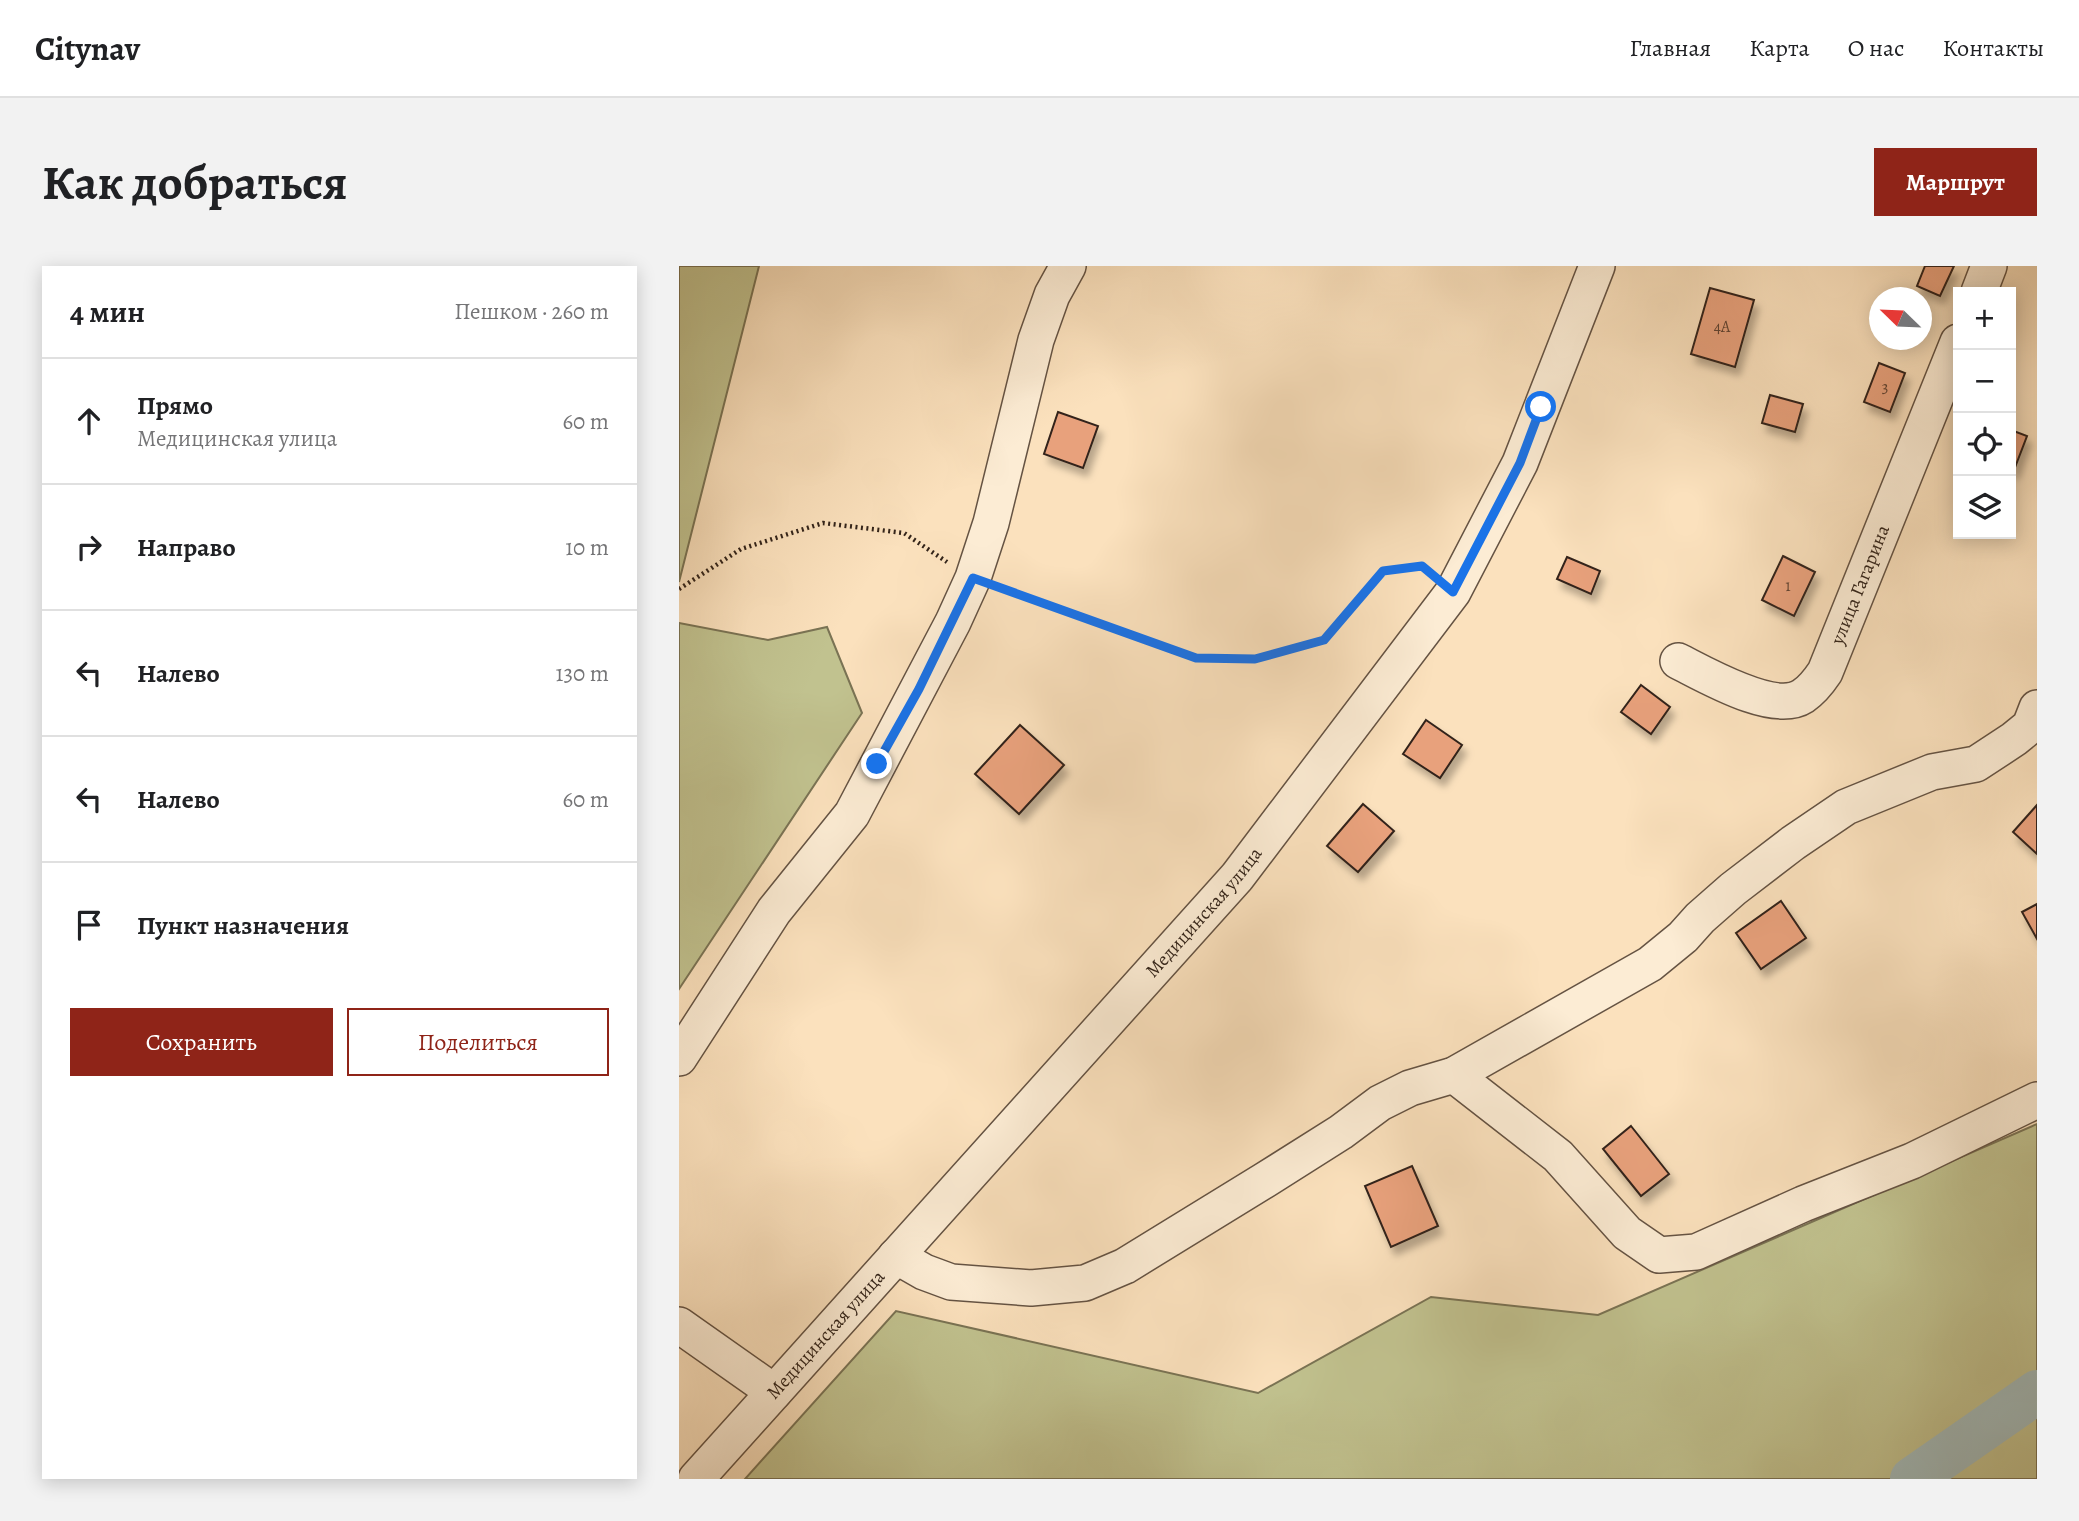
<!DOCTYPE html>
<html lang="ru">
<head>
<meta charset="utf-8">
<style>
  body { margin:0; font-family:Alegreya,serif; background:#f2f2f2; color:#202124 }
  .controls { position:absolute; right:21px; top:21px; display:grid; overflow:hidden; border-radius:0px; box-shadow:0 4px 18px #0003 }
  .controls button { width:63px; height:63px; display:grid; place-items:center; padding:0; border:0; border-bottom:2px solid #e0e0e0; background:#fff; color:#202124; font:35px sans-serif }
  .compass { position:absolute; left:1190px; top:21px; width:63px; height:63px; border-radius:50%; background:#fff; box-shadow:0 4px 18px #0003; rotate:293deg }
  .stop { position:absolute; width:21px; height:21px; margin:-16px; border:5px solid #1a73e8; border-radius:50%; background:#fff }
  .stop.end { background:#1a73e8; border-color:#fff; box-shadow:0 2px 7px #0008 }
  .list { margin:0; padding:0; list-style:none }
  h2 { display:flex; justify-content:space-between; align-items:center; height:91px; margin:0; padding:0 28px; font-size:30px }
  h2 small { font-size:23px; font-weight:400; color:#757577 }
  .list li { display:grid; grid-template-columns:46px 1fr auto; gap:21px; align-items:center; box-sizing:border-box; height:126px; padding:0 28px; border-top:2px solid #e0e0e0 }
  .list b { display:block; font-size:26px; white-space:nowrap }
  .list p { margin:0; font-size:23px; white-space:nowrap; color:#757577 }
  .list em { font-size:23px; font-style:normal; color:#757577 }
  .actions { display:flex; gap:14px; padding:21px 28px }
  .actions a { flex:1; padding:16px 0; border:2px solid #8f2418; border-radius:0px; text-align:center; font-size:24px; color:#8f2418 }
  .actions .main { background:#8f2418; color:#fff }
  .icon { flex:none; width:38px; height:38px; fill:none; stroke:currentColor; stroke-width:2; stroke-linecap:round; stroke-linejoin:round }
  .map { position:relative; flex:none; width:1358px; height:1213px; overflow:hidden; border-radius:0px }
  header { display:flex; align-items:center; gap:42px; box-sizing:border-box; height:98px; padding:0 35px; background:#fff; border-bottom:2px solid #e0e0e0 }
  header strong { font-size:33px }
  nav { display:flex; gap:38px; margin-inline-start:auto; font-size:24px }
  .intro { display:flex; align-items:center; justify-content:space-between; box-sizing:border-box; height:168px; padding:0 42px }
  h1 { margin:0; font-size:49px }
  .button { padding:18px 32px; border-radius:0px; background:#8f2418; color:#fff; font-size:24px; font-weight:700 }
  main { display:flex; gap:42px; padding:0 42px }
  aside { flex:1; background:#fff; border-radius:0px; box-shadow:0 4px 18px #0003 }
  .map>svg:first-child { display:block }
  .green { fill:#c1c28f; stroke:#7a7354; stroke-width:2 }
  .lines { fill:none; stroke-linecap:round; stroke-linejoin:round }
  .river { stroke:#a2bbbb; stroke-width:44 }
  .building { fill:#e8a17c; stroke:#33241a; stroke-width:2; filter:url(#shadow) }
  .minor-casing { stroke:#655343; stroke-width:38 }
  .path { stroke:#33241a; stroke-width:4.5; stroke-dasharray:2 3.5; stroke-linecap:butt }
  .minor { stroke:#fcecd4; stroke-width:35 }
  .route { stroke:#1a73e8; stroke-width:9 }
  .labels { text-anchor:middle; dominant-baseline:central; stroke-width:5; stroke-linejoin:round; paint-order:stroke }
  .number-label { font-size:16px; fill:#604332 }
  .street-label { font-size:19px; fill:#33241a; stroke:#fcecd4 }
</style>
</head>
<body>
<header>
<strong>Citynav</strong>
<nav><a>Главная</a><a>Карта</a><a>О нас</a><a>Контакты</a></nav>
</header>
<div class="intro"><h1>Как добраться</h1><a class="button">Маршрут</a></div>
<main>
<aside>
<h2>4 мин<small>Пешком · 260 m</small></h2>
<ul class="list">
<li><svg class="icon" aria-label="ahead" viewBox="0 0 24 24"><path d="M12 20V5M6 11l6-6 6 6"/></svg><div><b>Прямо</b><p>Медицинская улица</p></div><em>60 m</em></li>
<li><svg class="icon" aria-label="right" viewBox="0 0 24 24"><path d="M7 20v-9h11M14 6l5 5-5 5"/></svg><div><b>Направо</b></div><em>10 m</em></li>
<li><svg class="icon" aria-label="left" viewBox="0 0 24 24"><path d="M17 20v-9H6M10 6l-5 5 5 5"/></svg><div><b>Налево</b></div><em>130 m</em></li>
<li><svg class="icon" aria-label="left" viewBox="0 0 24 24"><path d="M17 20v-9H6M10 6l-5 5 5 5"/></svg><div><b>Налево</b></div><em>60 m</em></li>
<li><svg class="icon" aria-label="arrive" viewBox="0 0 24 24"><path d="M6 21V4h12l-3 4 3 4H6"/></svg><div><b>Пункт назначения</b></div></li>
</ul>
<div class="actions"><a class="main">Сохранить</a><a>Поделиться</a></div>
</aside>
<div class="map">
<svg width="1358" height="1213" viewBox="0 0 1358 1213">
  <defs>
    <filter id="shadow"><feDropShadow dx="4.5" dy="8" stdDeviation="3.5" flood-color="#0004"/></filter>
  </defs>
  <rect width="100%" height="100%" fill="#fbe1bd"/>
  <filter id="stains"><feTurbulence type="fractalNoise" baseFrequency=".00286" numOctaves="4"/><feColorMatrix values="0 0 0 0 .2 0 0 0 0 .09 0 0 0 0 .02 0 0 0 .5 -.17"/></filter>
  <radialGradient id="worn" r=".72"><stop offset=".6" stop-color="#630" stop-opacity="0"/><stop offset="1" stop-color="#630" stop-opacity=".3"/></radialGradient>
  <path class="green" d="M0 0H80L0 316Z
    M0 357 89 374 148 361 183 447 0 723Z
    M1358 858V1213H66L217 1045 579 1127 752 1031 919 1049Z"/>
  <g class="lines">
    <path class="river" d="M1233 1213 1358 1126"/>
  </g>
  <path class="building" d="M1246 0H1275L1261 30 1238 20Z
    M1031 22 1075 34 1056 101 1012 88Z
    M1200 97 1226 107 1211 146 1185 136Z
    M1091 129 1124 138 1116 166 1083 157Z
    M379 146 419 160 404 202 365 188Z
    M1332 164 1348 170 1335 204H1332Z
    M1104 290 1136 306 1115 350 1083 334Z
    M888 291 921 305 912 328 878 313Z
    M962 419 991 441 972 468 942 446Z
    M747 454 783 479 761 512 724 488Z
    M341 459 385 499 340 548 296 508Z
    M684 538 715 565 679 606 648 580Z
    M1358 539V588L1334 566Z
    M1102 635 1127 672 1082 703 1057 667Z
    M1358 638V673L1343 646Z
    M952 860 990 908 962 930 924 883Z
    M733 900 759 960 712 981 686 920Z"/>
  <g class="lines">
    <defs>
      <g id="minor">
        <path d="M1300 26 1310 0"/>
        <path id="s1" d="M999 395C1027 409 1095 449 1124 430 1133 424 1140 415 1146 406L1279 76"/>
        <path d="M0 792 95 645 173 548 274 356 294 312 312 257 357 74 373 29 389 0"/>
        <path d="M775 809 879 890 948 967 980 989 1017 986 1124 938 1233 895 1358 834"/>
        <path d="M217 990 245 1006 272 1016 352 1022 406 1017 446 1000 586 914 662 866 701 837 731 822 775 809 971 698 1004 671 1021 652 1054 623 1114 577 1167 541 1253 506 1297 498 1335 473 1351 460 1358 442"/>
        <path d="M0 1059 95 1126"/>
        <path id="s2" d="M17 1213 558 611 774 326 841 197 918 0"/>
      </g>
    </defs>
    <use href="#minor" class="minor-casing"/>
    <path class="path" d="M320 322 517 392 576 393 645 374 704 305 743 300 752 307
      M0 323 62 283 144 257 225 267 268 296"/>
    <use href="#minor" class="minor"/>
  </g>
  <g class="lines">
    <path class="route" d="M198 498 240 423 294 312 517 392 576 393 645 374 704 305 743 300 774 326 841 197 862 141"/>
  </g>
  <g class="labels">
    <g class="number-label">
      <text x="1043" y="61">4А</text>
      <text x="1206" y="121">3</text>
      <text x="1109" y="320">1</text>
    </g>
    <g class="street-label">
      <text stroke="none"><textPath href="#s1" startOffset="261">улица Гагарина</textPath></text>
      <text stroke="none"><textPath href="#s2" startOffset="761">Медицинская улица</textPath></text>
      <text stroke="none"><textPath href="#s2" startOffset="194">Медицинская улица</textPath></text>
    </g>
  </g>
  <rect width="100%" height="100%" filter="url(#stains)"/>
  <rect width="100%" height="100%" fill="url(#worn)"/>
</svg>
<div class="controls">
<button>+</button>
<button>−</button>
<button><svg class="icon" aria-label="locate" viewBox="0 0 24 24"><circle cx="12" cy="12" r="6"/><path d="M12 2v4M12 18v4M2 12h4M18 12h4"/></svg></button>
<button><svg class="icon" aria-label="layers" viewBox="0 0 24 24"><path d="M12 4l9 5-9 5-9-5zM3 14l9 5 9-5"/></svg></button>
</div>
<svg class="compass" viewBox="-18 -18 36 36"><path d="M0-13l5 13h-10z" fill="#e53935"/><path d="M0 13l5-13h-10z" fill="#757577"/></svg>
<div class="stop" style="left:862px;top:141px"></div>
<div class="stop end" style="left:198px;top:498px"></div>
</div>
</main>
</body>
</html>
